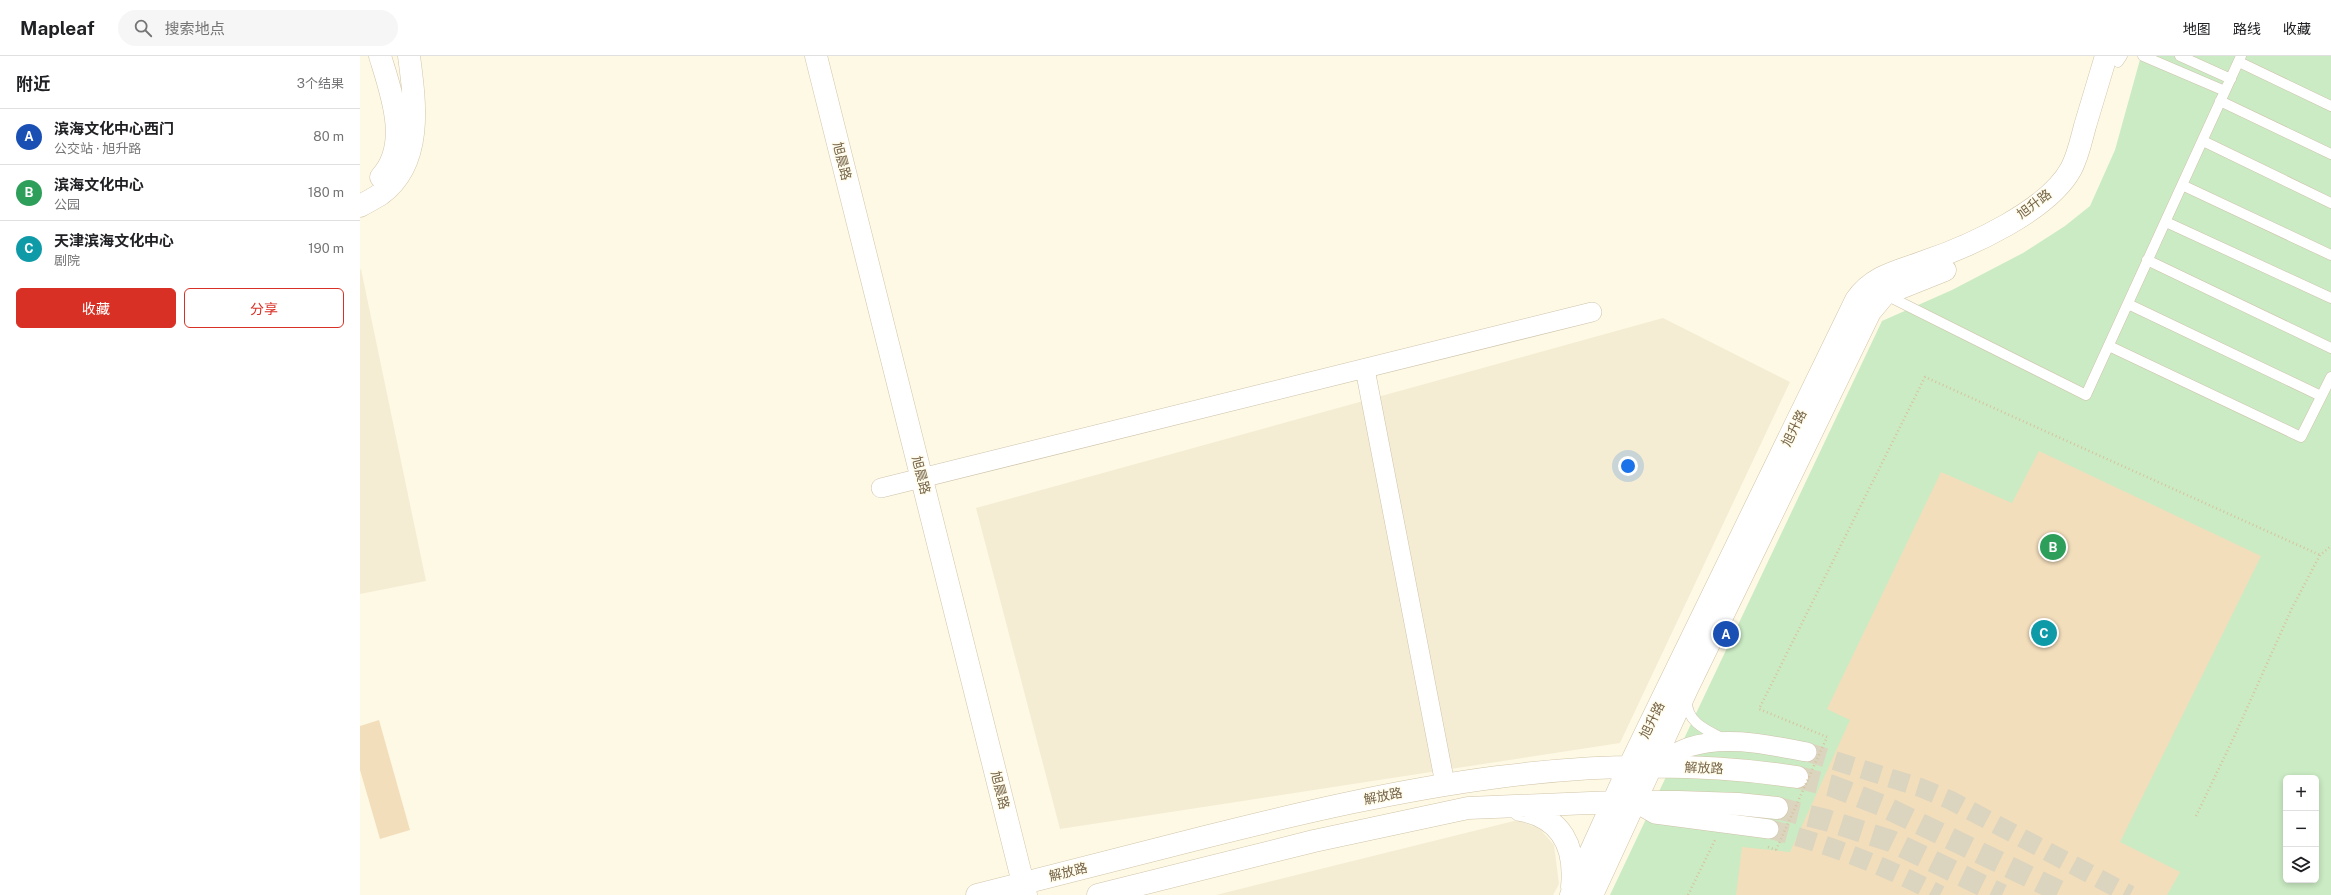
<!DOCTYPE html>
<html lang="zh">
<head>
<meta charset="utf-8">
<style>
  body { margin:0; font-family:"Public Sans","Noto Sans SC",sans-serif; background:#f6f6f6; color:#202124 }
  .controls { position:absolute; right:12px; bottom:12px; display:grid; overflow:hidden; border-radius:6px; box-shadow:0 2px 6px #0003 }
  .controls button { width:36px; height:36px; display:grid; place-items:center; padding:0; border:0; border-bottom:1px solid #e0e0e0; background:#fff; color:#202124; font:20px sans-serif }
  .you { position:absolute; left:1268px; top:410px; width:14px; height:14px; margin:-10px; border:3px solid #fff; border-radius:50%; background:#1a73e8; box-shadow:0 0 0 6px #1a73e833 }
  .badge { display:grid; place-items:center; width:26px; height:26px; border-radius:50%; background:#d93025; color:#fff; font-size:13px; font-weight:700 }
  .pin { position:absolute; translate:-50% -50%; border:2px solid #fff; box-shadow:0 1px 4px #0006 }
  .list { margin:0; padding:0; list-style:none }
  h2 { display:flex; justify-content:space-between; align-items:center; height:52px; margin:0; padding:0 16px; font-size:17px }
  h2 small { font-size:13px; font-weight:400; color:#757577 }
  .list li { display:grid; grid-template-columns:26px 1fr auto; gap:12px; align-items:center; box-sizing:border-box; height:56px; padding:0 16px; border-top:1px solid #e0e0e0 }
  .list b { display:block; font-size:15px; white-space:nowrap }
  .list p { margin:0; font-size:13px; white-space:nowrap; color:#757577 }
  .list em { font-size:13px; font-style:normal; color:#757577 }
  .actions { display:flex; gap:8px; padding:12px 16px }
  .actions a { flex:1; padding:9px 0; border:1px solid #d93025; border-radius:6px; text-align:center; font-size:14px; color:#d93025 }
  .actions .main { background:#d93025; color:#fff }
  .icon { flex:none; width:22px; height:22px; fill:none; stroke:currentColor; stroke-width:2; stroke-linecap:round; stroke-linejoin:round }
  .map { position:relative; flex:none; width:1971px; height:839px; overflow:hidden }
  header { display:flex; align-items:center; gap:24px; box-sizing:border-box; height:56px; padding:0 20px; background:#fff; border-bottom:1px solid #e0e0e0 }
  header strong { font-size:19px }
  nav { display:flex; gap:22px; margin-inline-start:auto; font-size:14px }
  .search { width:280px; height:36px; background:#f6f6f6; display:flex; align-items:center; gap:10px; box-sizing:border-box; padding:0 14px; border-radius:22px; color:#757577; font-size:15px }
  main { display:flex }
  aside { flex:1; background:#fff }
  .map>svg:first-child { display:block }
  .residential { fill:#f5edd3 }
  .green { fill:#caebc3; fill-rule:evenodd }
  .building { fill:#f3debc }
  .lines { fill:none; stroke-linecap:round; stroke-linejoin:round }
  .street-tunnel { stroke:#dbd4be; stroke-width:19; stroke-dasharray:19 10; stroke-linecap:butt }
  .secondary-tunnel { stroke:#dbd4be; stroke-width:22; stroke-dasharray:22 11; stroke-linecap:butt }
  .lane-casing { stroke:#cfc3ab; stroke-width:11 }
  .street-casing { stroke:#cfc3ab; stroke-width:20 }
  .secondary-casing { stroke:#d2c4a8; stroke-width:23 }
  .path { stroke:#d8c29f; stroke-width:2.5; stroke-dasharray:1 3; stroke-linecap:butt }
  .lane { stroke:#fff; stroke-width:10 }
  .street { stroke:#fff; stroke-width:19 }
  .secondary { stroke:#fff; stroke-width:22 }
  .path-bridge { stroke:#d8c29f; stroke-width:2.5; stroke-dasharray:1 3; stroke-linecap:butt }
  .labels { text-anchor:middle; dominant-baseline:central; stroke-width:3; stroke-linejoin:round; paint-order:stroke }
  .street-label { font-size:13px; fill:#766449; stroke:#fffcec }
</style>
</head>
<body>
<header>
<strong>Mapleaf</strong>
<div class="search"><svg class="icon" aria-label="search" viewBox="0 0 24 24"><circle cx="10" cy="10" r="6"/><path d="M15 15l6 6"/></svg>搜索地点</div>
<nav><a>地图</a><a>路线</a><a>收藏</a></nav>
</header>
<main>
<aside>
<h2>附近<small>3个结果</small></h2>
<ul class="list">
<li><span class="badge" style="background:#1a4fb4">A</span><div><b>滨海文化中心西门</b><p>公交站 · 旭升路</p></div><em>80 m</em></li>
<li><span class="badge" style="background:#2e9e5b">B</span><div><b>滨海文化中心</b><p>公园</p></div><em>180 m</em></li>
<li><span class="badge" style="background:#0f9aa8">C</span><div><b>天津滨海文化中心</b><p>剧院</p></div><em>190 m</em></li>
</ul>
<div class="actions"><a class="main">收藏</a><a>分享</a></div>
</aside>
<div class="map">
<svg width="1971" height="839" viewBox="0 0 1971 839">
  <rect width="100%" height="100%" fill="#fdf9e5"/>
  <path class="residential" d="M1 213 66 525 0 538V214Z
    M1303 262 1430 326 1260 687 700 773 616 452Z
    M1158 764 1180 773 1194 789 1199 828 1193 839H856Z"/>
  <path class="green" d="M1781 0H1971V839H1250L1522 265 1592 234 1663 197 1705 170 1730 150 1755 94ZM1926 722H1956V824H1926Z"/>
  <path class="building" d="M1679 395 1901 500 1760 786 1820 816 1807 839H1376L1382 791 1430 796 1490 664 1467 653 1581 416 1652 447Z
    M19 664 50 774 20 783 0 714V670Z"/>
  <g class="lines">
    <path class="street-tunnel" d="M1447 696 1559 731 1590 744 1770 839
      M1409 773C1468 788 1526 810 1580 839"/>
    <path class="secondary-tunnel" d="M1437 721 1472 730 1521 749 1707 839
      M1417 752 1466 764 1531 785 1642 839"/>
    <defs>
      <path id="lane" d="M1783 0 1865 35
        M1820 0 1871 23
        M1758 6 1762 0
        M1879 6 1971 50
        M1860 45 1971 98
        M1843 85 1971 147
        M1822 129 1971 199
        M1806 166 1971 242
        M1787 204 1971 292
        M1526 239 1726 339 1881 0
        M1768 248 1961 340
        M1749 290 1941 381 1971 321
        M1327 644C1326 666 1346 674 1364 683"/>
      <path id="street" d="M1005 313 1085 728
        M521 432 1232 256
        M1291 711C1303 705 1316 695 1329 691 1367 679 1408 689 1447 696
        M1276 747 1295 758 1409 773"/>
      <path id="secondary" d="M20 0C31 36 51 89 21 121
        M456 0 666 839
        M0 150C7 146 15 142 21 138 64 106 55 46 49 0
        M1160 754C1202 761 1216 791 1212 831
        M617 839C693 819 769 800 845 781 1040 732 1235 690 1437 721
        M738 839 954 785 1108 752 1254 746H1319L1378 748 1417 752
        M1211 839 1269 711 1496 244C1513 219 1540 215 1566 205 1610 190 1688 155 1711 113 1718 100 1721 85 1725 70 1732 47 1739 23 1746 0
        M1232 839 1327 633 1510 256 1525 238 1585 214"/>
    </defs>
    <use href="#lane" class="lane-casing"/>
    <use href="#street" class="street-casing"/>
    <use href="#secondary" class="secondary-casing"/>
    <path class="path" d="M1467 681 1399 653 1565 321 1960 499
      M1836 760 1874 681 1932 552 1960 499 1971 490
      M1408 791 1416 794
      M1328 839 1355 784"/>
    <use href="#lane" class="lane"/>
    <use href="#street" class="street"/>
    <use href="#secondary" class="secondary"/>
    <path class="path-bridge" d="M1416 794 1467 681"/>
  </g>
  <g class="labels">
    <g class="street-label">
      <text transform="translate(482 105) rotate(76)">旭晨路</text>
      <text transform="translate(1674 148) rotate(-37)">旭升路</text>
      <text transform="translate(1434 372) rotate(-64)">旭升路</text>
      <text transform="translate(561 419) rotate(76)">旭晨路</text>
      <text transform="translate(1292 664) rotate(-64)">旭升路</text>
      <text transform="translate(1344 712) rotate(2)">解放路</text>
      <text transform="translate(640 734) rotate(76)">旭晨路</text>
      <text transform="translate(1023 740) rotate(-11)">解放路</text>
      <text transform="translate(708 816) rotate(-14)">解放路</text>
    </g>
  </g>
</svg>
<div class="controls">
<button>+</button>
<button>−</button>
<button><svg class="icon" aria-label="layers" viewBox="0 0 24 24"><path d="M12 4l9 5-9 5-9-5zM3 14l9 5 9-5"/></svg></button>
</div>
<div class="you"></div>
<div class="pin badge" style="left:1366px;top:578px;background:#1a4fb4">A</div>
<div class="pin badge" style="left:1693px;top:491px;background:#2e9e5b">B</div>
<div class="pin badge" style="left:1684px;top:577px;background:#0f9aa8">C</div>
</div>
</main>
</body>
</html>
